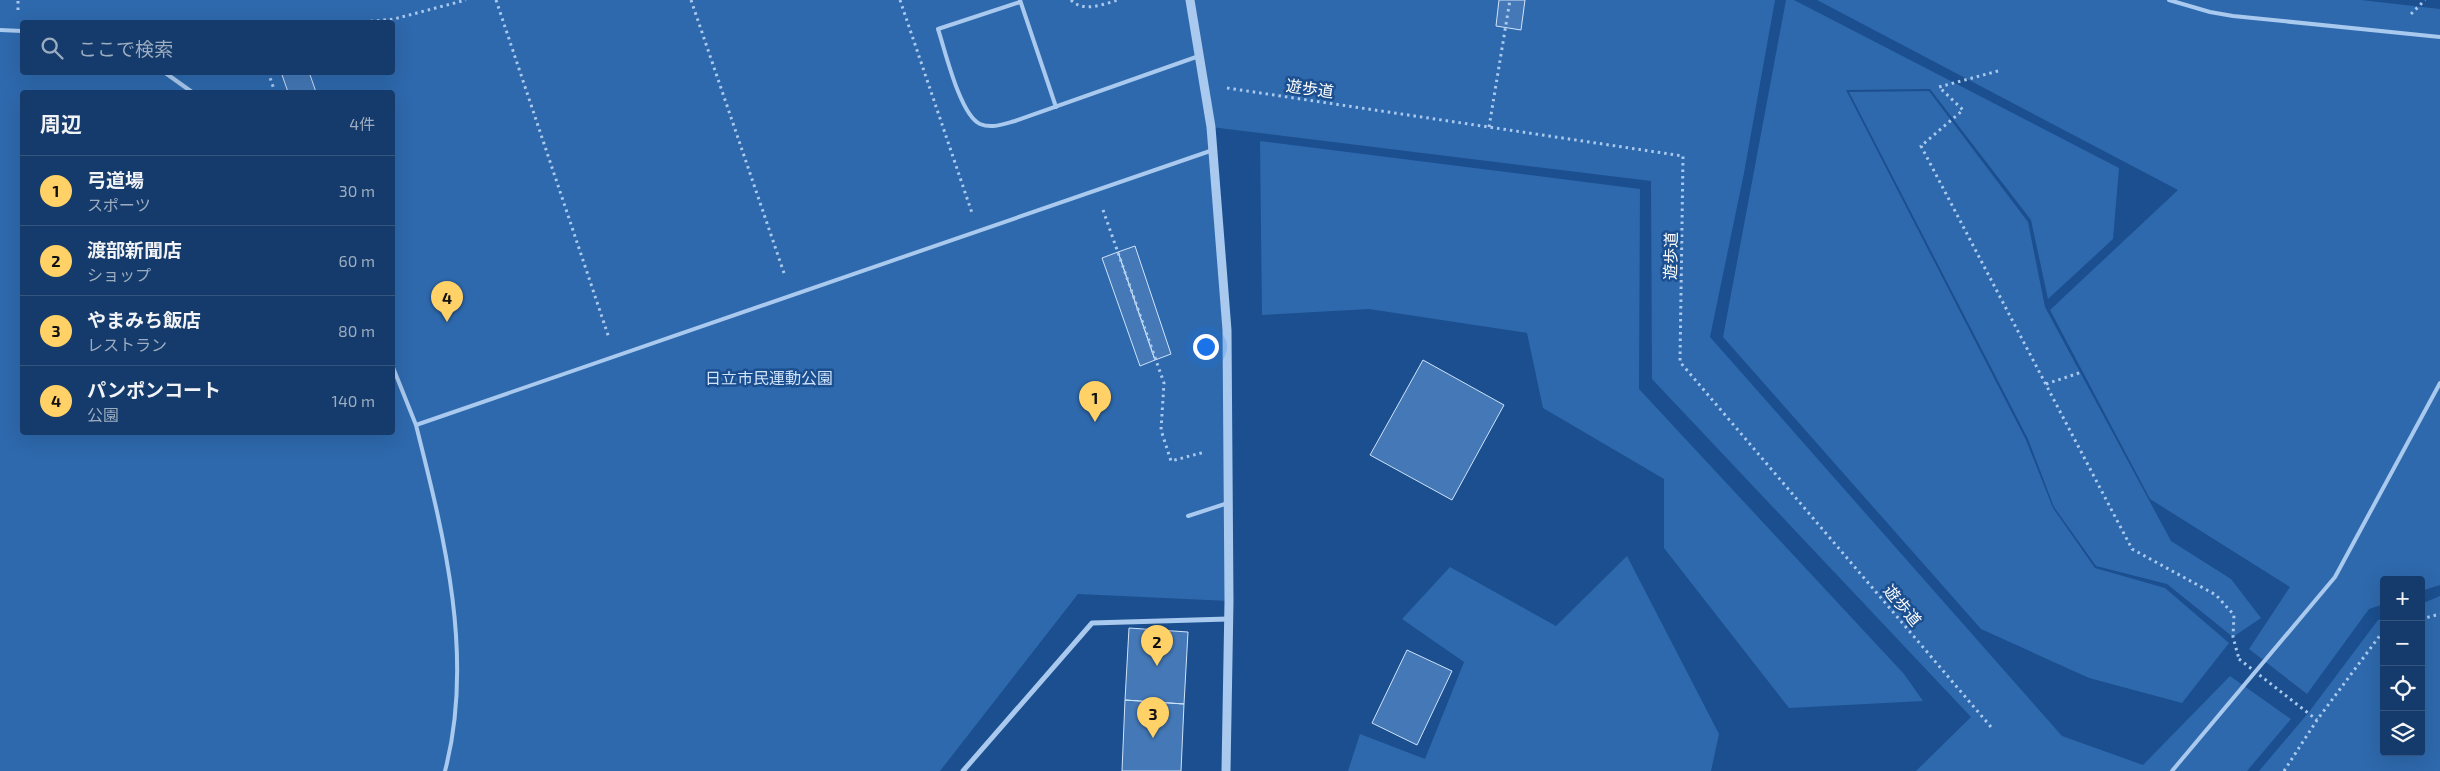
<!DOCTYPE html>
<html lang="ja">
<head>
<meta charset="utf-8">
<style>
  body { margin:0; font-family:"Exo 2","Noto Sans JP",sans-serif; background:#214673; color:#f1f3f6 }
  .controls { position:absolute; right:15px; bottom:15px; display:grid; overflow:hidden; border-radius:5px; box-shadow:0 5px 20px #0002 }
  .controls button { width:45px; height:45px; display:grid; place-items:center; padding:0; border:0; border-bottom:1px solid #33557e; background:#143b6b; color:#f1f3f6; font:25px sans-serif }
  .you { position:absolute; left:1205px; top:346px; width:18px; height:18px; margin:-12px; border:4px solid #fff; border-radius:50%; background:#1a73e8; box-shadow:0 0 0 8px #1a73e833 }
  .badge { display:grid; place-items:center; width:32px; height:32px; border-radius:50%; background:#ffd166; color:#111; font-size:16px; font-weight:700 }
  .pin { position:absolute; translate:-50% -41px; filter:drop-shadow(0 1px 2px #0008) }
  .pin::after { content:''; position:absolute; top:26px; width:18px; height:15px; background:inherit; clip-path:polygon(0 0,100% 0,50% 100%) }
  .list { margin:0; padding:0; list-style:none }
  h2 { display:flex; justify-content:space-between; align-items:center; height:65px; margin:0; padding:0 20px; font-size:21px }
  h2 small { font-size:16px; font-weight:400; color:#9dadc1 }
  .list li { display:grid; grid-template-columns:32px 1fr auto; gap:15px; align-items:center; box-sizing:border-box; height:70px; padding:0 20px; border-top:1px solid #33557e }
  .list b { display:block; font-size:19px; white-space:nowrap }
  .list p { margin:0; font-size:16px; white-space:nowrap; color:#9dadc1 }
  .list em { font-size:16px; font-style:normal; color:#9dadc1 }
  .icon { flex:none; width:28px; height:28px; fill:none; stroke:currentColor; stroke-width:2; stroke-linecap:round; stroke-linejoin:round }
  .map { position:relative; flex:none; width:2440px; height:771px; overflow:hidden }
  .search { position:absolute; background:#143b6b; box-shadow:0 5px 20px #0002; left:20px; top:20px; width:375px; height:55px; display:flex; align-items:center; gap:12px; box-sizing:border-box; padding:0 18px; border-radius:5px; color:#9dadc1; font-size:19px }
  .panel { position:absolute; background:#143b6b; box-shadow:0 5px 20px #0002; left:20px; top:90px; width:375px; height:345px; border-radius:5px }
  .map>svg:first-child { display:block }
  .green { fill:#2e69ad; fill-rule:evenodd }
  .building { fill:#4478b7; stroke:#cfe3fa }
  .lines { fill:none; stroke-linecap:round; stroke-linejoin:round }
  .path { stroke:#a9c9ee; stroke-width:3; stroke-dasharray:2.5 4; stroke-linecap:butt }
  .service { stroke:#a9c9ee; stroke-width:4 }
  .minor { stroke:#a9c9ee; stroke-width:5 }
  .tertiary { stroke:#a9c9ee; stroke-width:9 }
  .path-bridge { stroke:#a9c9ee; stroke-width:3; stroke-dasharray:2.5 4; stroke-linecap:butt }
  .labels { text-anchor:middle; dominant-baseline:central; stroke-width:5; stroke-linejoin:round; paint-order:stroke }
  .street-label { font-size:16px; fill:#fff; stroke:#1b4f8f }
  .park-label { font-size:16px; fill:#cfe3fa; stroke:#1b4f8f }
</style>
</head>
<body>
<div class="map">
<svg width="2440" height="771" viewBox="0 0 2440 771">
  <rect width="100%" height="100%" fill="#1b4f8f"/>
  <path class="green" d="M0 0H1775L1744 173 1710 337 2062 736 2143 765 2230 676 2291 719 2247 771H1916L1971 717 1652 379 1651 181 1211 127 1227 330 1229 601 1078 594 940 771H0ZM22 22H392V72H22ZM22 92H392V432H22Z
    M1786 0H1794L2119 168 2113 239 2048 299 2031 220 1930 89 1846 90 2026 440 2053 508 2095 568 2165 588 2229 643 2182 703 2089 678 1981 629 1723 337Z
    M1817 0H2361L2440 9V585L2421 591V580H2384V604L2369 609 2307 694 2249 649 2290 587 2150 499 2050 310 2178 190Z
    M1929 91 2028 222 2045 307 2171 541 2231 579 2261 618 2233 637 2167 584 2096 566 2054 507 2028 439 1849 92Z
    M1260 141 1640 189 1639 389 1904 674 1923 701 1789 708 1664 548V479L1543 408 1527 333 1369 309 1262 315Z
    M1627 556 1719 734 1711 771H1348L1360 734 1425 759 1464 662 1402 619 1450 567 1556 626Z
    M2440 596V771H2259L2309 712 2378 620 2384 618V752H2421V604Z"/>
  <path class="building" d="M1499 0H1525L1521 30 1496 26Z
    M281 72H309L316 92H288Z
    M1135 246 1171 354 1155 360 1118 252Z
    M1118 252 1155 360 1140 366 1102 258Z
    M1423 360 1504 405 1452 500 1370 455Z
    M1129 628 1188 632 1184 704 1125 700Z
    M1407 650 1452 671 1417 745 1372 723Z
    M1125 700 1184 704 1181 771H1122Z"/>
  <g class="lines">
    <path class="path" d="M496 0 609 338
      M691 0 785 276
      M900 0 972 213
      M1071 0C1083 13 1104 4 1118 0
      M18 10V0
      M2411 14 2425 0
      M364 22 394 19 466 0
      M1998 71 1939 87 1963 110 1921 146 2132 549 2216 595 2234 615 2233 637 2239 659
      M268 72 275 92
      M1227 88 1683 156 1680 362 1991 727
      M1489 127 1510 0
      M1103 210 1164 383 1161 430 1171 461 1205 452
      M2046 384 2082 372
      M2421 619 2440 614
      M2284 771 2317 720 2384 630"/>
    <path class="service" d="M1020 0 1056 107
      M2169 0 2210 12 2233 16 2440 37
      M1020 2 938 29C945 50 960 115 980 124 992 129 1004 124 1015 121L1199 56
      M0 30 22 31
      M164 72 192 92
      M392 365 416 425 1213 150
      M416 425C444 536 475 657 445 771
      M1188 516 1228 503
      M2172 771 2335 577 2440 383"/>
    <path class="minor" d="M963 771 1092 623 1228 619"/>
    <path class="tertiary" d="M1190 0 1211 127 1227 330 1229 601 1226 771"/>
    <path class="path-bridge" d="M2239 659 2317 720"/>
  </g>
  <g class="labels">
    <g class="street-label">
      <text transform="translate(1310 88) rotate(8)">遊歩道</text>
      <text transform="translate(1670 256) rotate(-89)">遊歩道</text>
      <text transform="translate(1903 605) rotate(50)">遊歩道</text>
    </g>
    <g class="park-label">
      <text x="769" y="377">日立市民運動公園</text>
    </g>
  </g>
</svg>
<div class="controls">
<button>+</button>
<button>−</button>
<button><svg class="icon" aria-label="locate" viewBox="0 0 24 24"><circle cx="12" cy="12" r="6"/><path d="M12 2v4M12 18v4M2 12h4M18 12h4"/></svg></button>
<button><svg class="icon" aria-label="layers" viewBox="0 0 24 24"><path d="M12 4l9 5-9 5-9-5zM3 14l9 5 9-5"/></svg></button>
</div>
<div class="you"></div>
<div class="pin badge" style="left:1095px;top:422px">1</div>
<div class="pin badge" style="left:1157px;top:666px">2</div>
<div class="pin badge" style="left:1153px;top:738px">3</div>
<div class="pin badge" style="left:447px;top:322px">4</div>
<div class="search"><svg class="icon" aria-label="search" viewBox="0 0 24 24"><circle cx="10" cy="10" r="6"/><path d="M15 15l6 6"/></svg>ここで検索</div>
<section class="panel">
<h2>周辺<small>4件</small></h2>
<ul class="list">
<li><span class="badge">1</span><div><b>弓道場</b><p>スポーツ</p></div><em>30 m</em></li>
<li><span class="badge">2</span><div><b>渡部新聞店</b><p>ショップ</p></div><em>60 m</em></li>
<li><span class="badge">3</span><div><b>やまみち飯店</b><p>レストラン</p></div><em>80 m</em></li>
<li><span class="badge">4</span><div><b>パンポンコート</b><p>公園</p></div><em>140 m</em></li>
</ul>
</section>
</div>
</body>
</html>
